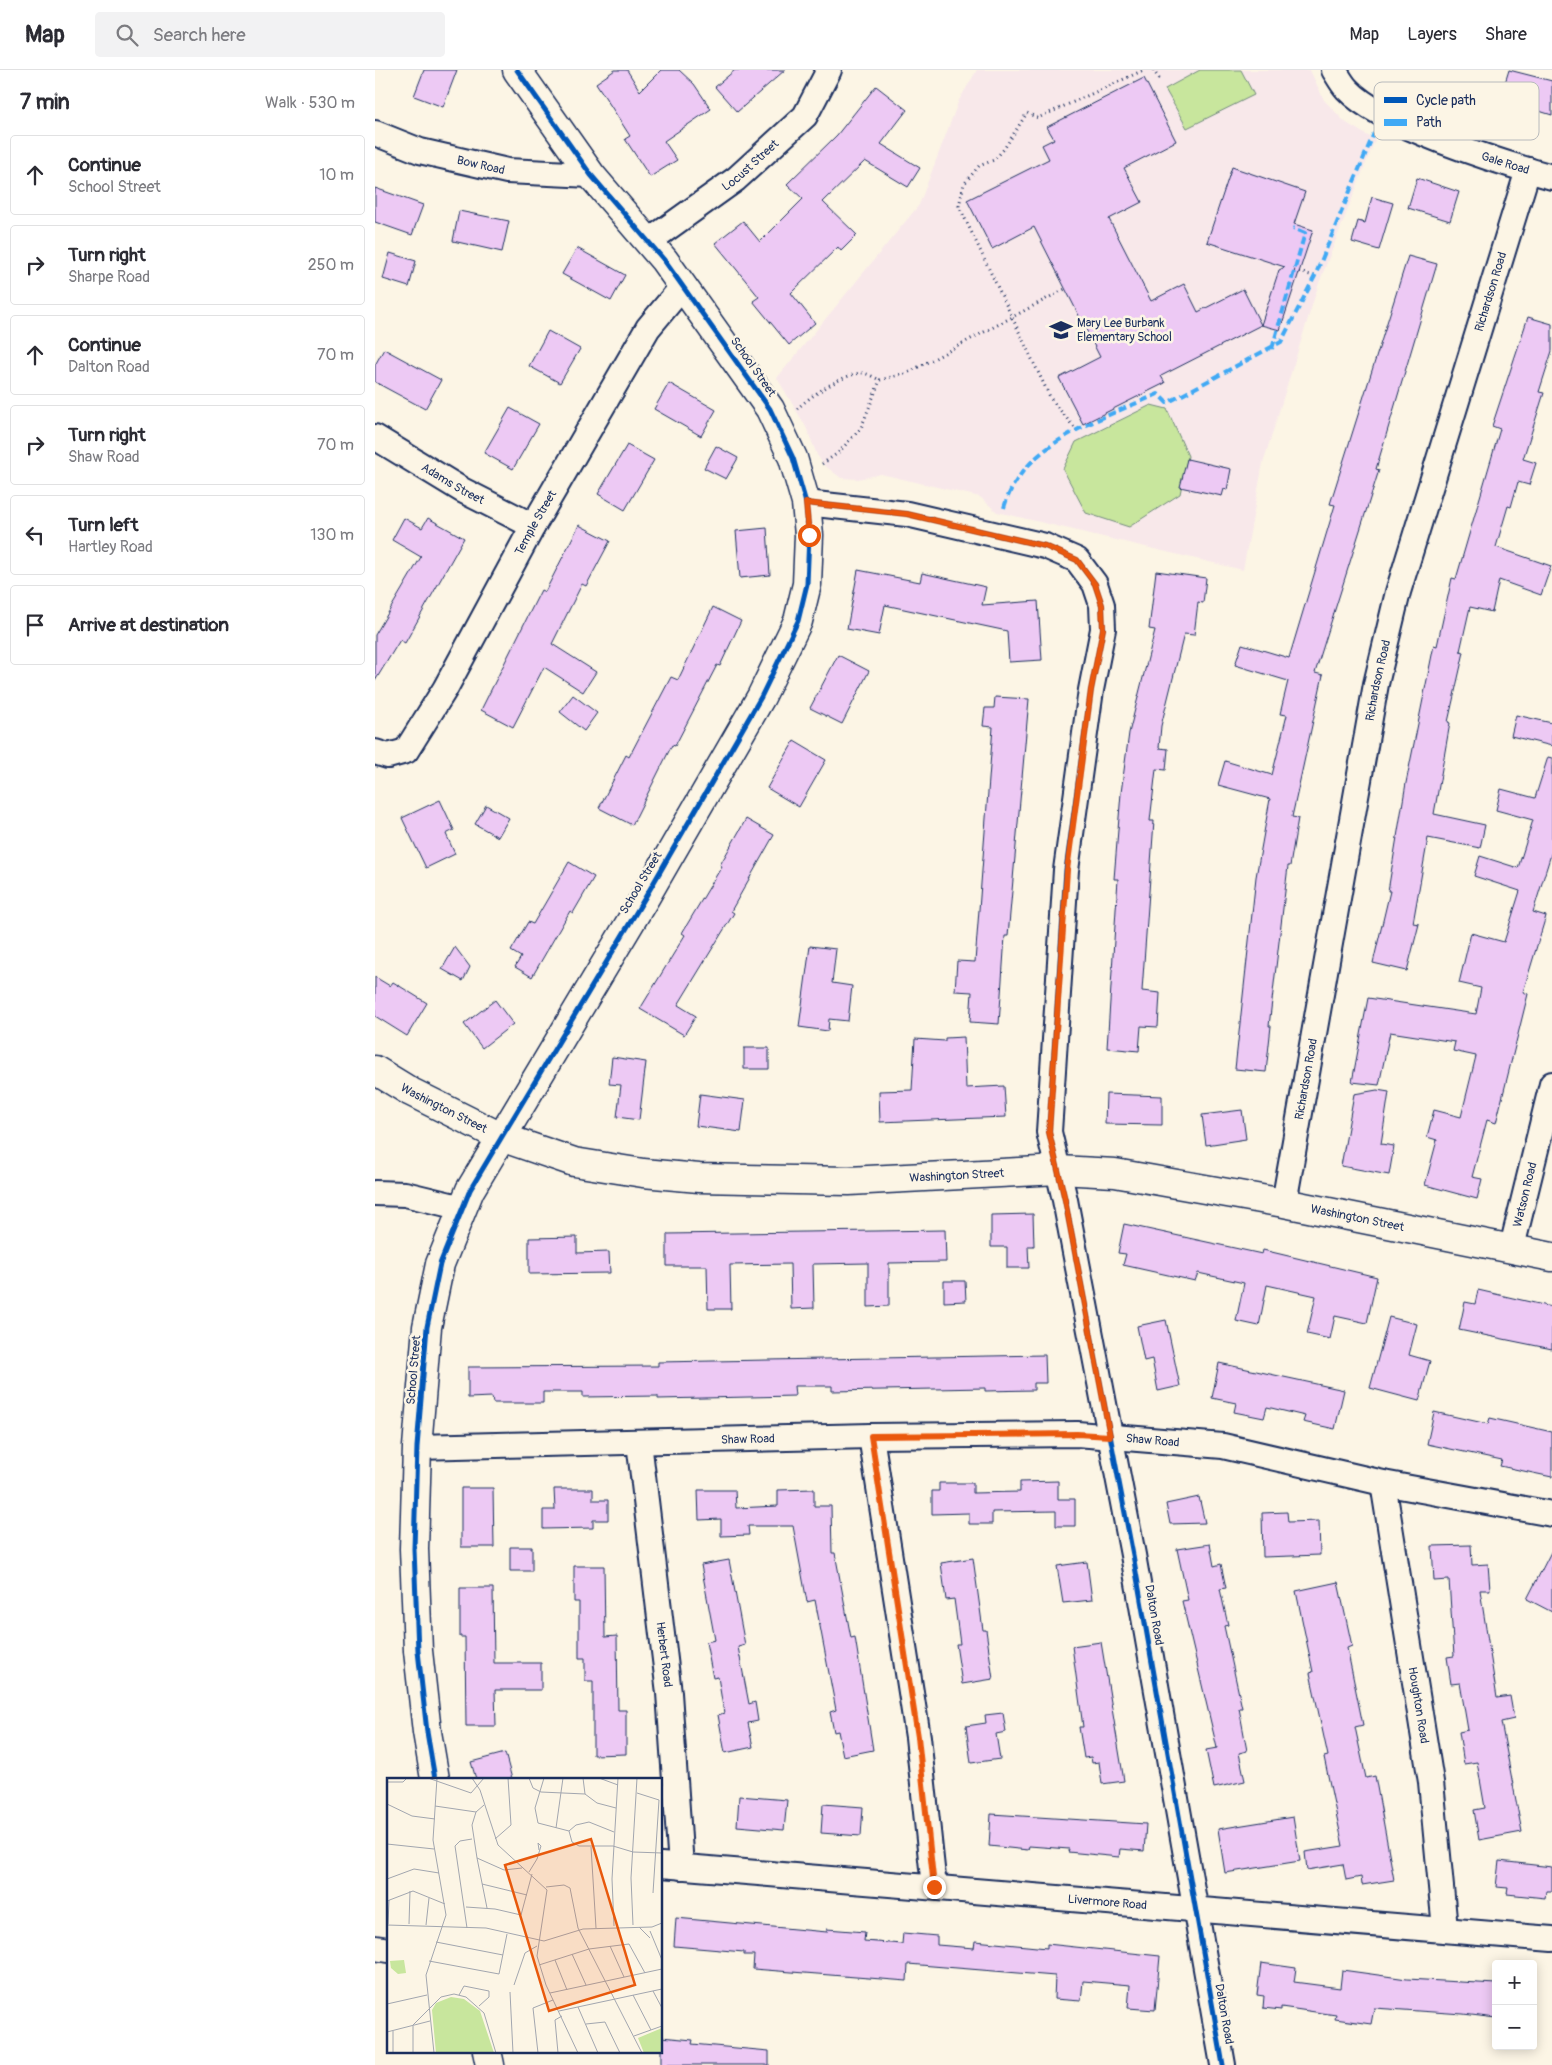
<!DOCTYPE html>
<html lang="en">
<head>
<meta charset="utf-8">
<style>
  body { margin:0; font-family:Pangolin,sans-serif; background:#f2f2f3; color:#2b2b33 }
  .controls { position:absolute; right:15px; bottom:15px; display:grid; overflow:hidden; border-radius:5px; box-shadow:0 2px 12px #0003 }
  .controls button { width:45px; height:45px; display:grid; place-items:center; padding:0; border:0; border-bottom:1px solid #e1e1e2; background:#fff; color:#2b2b33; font:25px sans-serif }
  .stop { position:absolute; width:15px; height:15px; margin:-11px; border:4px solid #ea580c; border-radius:50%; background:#fff }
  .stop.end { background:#ea580c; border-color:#fff; box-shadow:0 1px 5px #0008 }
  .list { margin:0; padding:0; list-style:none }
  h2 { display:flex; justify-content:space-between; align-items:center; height:65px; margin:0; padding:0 20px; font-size:21px }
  h2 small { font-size:16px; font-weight:400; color:#7c7c81 }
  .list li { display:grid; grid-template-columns:32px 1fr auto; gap:15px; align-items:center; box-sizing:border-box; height:80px; margin:0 10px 10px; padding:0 10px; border:1px solid #e1e1e2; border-radius:5px }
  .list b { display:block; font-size:19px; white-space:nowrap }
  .list p { margin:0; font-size:16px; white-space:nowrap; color:#7c7c81 }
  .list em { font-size:16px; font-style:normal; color:#7c7c81 }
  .icon { flex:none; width:28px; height:28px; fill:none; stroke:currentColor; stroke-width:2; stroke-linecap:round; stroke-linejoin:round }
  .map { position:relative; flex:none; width:1177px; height:1995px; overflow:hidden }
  header { display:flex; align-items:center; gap:30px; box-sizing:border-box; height:70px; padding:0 25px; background:#fff; border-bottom:1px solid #e1e1e2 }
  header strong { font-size:24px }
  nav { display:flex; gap:28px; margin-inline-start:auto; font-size:18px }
  .search { width:350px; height:45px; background:#f2f2f3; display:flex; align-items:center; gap:12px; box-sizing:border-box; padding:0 18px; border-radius:5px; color:#7c7c81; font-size:19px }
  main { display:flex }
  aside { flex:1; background:#fff }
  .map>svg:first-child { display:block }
  .built { fill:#f8e8ea }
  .green { fill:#c8e69d; stroke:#728a7e }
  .building { fill:#edc9f4; stroke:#1b2f5e }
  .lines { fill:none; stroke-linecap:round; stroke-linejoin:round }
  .street-casing { stroke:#1b2f5e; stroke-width:28 }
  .secondary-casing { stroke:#1b2f5e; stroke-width:31 }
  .path { stroke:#1b2f5e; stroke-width:3; stroke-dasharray:1 4; stroke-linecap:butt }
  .street { stroke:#fcf5e5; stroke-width:24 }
  .secondary { stroke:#fcf5e5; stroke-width:28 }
  .quiet { stroke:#3fa9f5; stroke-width:4; stroke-dasharray:8 4; stroke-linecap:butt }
  .cycleway-casing { stroke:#fcf5e5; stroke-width:8 }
  .cycleway { stroke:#0057b8; stroke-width:5 }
  .route { stroke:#ea580c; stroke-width:6 }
  .labels { text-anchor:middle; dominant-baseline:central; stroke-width:5; stroke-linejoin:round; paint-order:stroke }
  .street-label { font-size:12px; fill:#1b2f5e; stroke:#fcf5e5 }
  .poi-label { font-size:12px; fill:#1b2f5e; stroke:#fcf5e5; text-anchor:start }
  .inset-road { fill:none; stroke:#a2a6af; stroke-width:1 }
  .view { fill:#e8590c; fill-opacity:0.15; stroke:#e8590c; stroke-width:2.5 }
  .inset-edge { fill:none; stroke:#1b2f5e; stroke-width:2.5 }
  .key { fill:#fcf5e5; stroke:#b8babc; stroke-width:1 }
  .key-label { font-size:14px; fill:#1b2f5e }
</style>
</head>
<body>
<header>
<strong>Map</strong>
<div class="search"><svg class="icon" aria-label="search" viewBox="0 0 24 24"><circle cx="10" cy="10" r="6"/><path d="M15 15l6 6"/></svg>Search here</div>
<nav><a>Map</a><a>Layers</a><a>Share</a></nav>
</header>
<main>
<aside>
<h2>7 min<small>Walk · 530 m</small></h2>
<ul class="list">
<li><svg class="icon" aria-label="ahead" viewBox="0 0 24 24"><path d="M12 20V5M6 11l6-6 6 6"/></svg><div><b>Continue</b><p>School Street</p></div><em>10 m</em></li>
<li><svg class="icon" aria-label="right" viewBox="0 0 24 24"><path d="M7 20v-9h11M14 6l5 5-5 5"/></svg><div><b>Turn right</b><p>Sharpe Road</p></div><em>250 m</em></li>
<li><svg class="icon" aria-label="ahead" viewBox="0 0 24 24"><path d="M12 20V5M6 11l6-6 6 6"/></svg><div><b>Continue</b><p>Dalton Road</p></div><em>70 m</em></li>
<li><svg class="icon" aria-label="right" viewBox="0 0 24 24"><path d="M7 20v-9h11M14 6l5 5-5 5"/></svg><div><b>Turn right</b><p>Shaw Road</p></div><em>70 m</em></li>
<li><svg class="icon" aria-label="left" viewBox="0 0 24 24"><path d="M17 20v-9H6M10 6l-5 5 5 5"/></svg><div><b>Turn left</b><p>Hartley Road</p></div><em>130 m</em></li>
<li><svg class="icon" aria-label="arrive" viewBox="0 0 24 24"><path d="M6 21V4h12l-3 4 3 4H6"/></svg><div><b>Arrive at destination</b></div></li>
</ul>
</aside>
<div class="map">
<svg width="1177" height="1995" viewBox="0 0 1177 1995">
  <rect width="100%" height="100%" fill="#fcf5e5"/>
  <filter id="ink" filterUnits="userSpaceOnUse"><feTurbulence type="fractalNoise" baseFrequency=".02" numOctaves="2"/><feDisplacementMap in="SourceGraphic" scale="10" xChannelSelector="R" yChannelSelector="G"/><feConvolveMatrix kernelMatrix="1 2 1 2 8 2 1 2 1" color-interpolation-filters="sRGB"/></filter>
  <g filter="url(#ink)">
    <path class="built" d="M602 0H935L949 30 970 52 1000 70 944 213 888 393 868 500 622 442 605 427 506 404 483 409 466 408 449 395 442 385 431 357 402 308 544 135 584 30Z"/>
    <path class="green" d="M825 0H866L879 25 812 58 790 19Z
      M776 335 792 339 813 386 805 424 754 457 711 443 688 399 701 372Z"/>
    <path class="building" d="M49 0H82L68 37 39 26Z
      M240 0H252L265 21 286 0H304L319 14 336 39 289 71 302 90 275 107 250 69 255 66 221 13Z
      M360 0H410L362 42 340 17Z
      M1134 0 1177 11V45L1125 29Z
      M769 8 801 71 749 98 767 132 734 149 776 231 809 214 823 242 868 219 886 255 786 306 790 313 708 354 684 308 725 287 659 157 617 179 592 130 674 89 667 75 679 69 672 57Z
      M501 16 532 40 506 74 545 98 533 117 490 91 448 132 482 165 466 181 463 177 416 223 440 253 414 275 378 231 384 227 340 173 368 151 385 172 428 129 412 114 462 65Z
      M857 97 930 122 919 154 938 160 905 260 886 255 904 200 910 197 832 172Z
      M1042 108 1084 122 1075 151 1033 138Z
      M0 118 48 135 37 165 0 152Z
      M997 127 1018 133 1004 180 977 172 983 151 990 153Z
      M84 141 134 151 127 182 78 171Z
      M202 178 250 205 236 231 187 204Z
      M15 183 41 191 34 217 8 209Z
      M1033 186 1062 194 1001 399 1004 400 940 603 948 605 917 747 923 748 915 796H913L894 956H896L891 1002 860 999 881 807 895 729 843 715 850 691 897 705 912 645 905 644 913 611 860 595 867 574 914 588 960 435 955 434Z
      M1153 247 1177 254V281L1164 322 1169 323 1148 389 1161 393 1154 415 1143 412 1136 437 1133 436 1121 477 1176 496 1166 525 1124 510 1117 542 1095 537 1085 581 1089 582 1073 652 1075 653 1059 744 1110 755 1105 778 1053 768 1038 853 1044 854 1032 901 998 893 1015 821H1013L1031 713 1059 575 1062 576 1077 508 1081 509 1125 359 1117 356Z
      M173 261 205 279 185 313 154 296Z
      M9 279 66 310 50 339 0 312V295Z
      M294 313 341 340 326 366 279 339Z
      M135 338 164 354 138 399 109 383Z
      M252 375 279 390 250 440 223 424Z
      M341 376 363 388 351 409 329 398Z
      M812 389 856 399 852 420 849 419 847 426 805 417Z
      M29 448 47 458 53 448 89 468 30 573 25 570 0 611V565L46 487 17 470Z
      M204 455 235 471 211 516 207 514 177 574 221 602 208 622 169 597 138 657 106 640 166 520 170 522Z
      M392 458 395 505 365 508 361 461Z
      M483 500 545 512 547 503 611 517 607 535 663 531 667 590 634 592 632 561 510 535 504 565 472 559Z
      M781 501 831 508 828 533 823 532 819 565 809 564 786 656 784 678 793 679 791 700 781 699 775 751H779L767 921 785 923 783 957 766 956 764 981 732 978 743 809H739L746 723 754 663 780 560 774 559Z
      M338 537 366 551 345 596 342 595 300 676 297 675 257 755 224 738 251 685 254 687 296 607 303 610Z
      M463 585 494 601 467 654 435 638Z
      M198 625 222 643 209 661 185 642Z
      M620 627 654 629 633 866H630L624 954 595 952 597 922 580 921 582 891 600 892 618 657 608 656 610 638H619Z
      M1141 645 1177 653V676L1136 666Z
      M419 671 451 690 424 737 392 718Z
      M1173 687 1177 688V781L1158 842 1171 846 1148 922 1153 924 1121 1053 1112 1050 1097 1107 1107 1109 1102 1129 1050 1115 1062 1070 1052 1067 1059 1040 1086 1047 1101 986 1078 981 1080 972 1015 962 1004 1015 977 1012 993 928 1101 944 1106 918 1084 913 1096 863 1129 872 1145 821 1099 806 1105 786 1143 798 1158 750 1121 740 1126 719 1160 728Z
      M65 730 79 760 71 764 80 784 51 798 27 748Z
      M111 735 134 748 123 767 100 754Z
      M371 749 399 765 356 841 359 843 303 935 321 946 309 965 265 939 310 865 307 863 347 796 345 795Z
      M194 792 219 807 198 843 195 841 157 907 140 897 146 887 136 881 153 852 158 854Z
      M435 876 461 879 457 913 477 916 473 951 454 949 453 961 424 957Z
      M80 877 95 897 88 911 67 899Z
      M0 907 15 916 18 912 52 933 32 966 0 946Z
      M120 930 138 954 107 978 89 954Z
      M589 967 591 1018 629 1016 631 1047 505 1052 504 1021 537 1020 540 969 570 971V968Z
      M369 978H394V999H369Z
      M237 987 271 992 264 1050 242 1047 246 1015 234 1014Z
      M1002 1020 1014 1022 1006 1074 1019 1076 1014 1105 966 1096 979 1024Z
      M325 1024 370 1030 366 1062 321 1056Z
      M731 1024 787 1026V1055L730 1054Z
      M867 1040 871 1069 831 1075 827 1045Z
      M658 1144 659 1176H653L654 1198H632V1177H616V1145Z
      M749 1154 887 1184 888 1180 1002 1207 992 1253 960 1246 955 1269 932 1264 941 1226 892 1215 884 1256 861 1251 869 1213 823 1203 820 1211 748 1195 751 1184 743 1183Z
      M570 1160 571 1192 514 1193V1236L493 1237V1193L438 1194 439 1238 416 1239 415 1194 355 1195 356 1239H333L332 1196H292V1164Z
      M202 1167V1183L234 1182 235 1203 154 1204V1168Z
      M569 1211H590L591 1231 569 1232Z
      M1103 1220 1177 1237V1279L1084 1260 1090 1232 1100 1234Z
      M1014 1247 1042 1254 1034 1285 1055 1291 1044 1331 995 1318Z
      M791 1250 805 1316 783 1321 777 1289 769 1291 762 1256Z
      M670 1285 671 1313H659V1320L610 1321V1318L457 1321V1316H419L420 1326 283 1329V1326L208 1327V1322H168V1333H118L117 1327 93 1328V1297L283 1296V1292Z
      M844 1293 969 1320 960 1359 928 1352 930 1346 892 1337 889 1348 859 1342 861 1333 837 1328Z
      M1059 1342 1113 1354 1115 1348 1177 1362V1407L1125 1396 1127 1390 1052 1374Z
      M683 1411V1429H700V1456H681V1441L617 1442V1454H594V1443L557 1444V1421H564V1413H598V1423L645 1422V1412Z
      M86 1418H118L119 1477H86Z
      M179 1419H218V1430H233V1450H218V1458L168 1459V1440H180Z
      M439 1419V1436H456L457 1483H460L476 1568 480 1567 498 1680 468 1686 463 1661 459 1662 455 1642 461 1640 440 1530 432 1532 418 1456H373L374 1465 346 1466V1449L324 1450 323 1420H360L361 1438 403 1436V1420Z
      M824 1427 830 1453 795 1454 791 1434Z
      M912 1442 913 1452 944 1451 945 1485 888 1487 887 1443Z
      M835 1474 839 1496 846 1494 851 1518 845 1519 853 1555 849 1556 867 1638H864L872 1681 864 1683 870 1711 839 1718 831 1680 842 1678 807 1531 813 1530 802 1479Z
      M1096 1475 1097 1495 1113 1494 1115 1520H1105L1122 1628 1135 1626 1139 1649 1126 1652 1147 1762 1104 1770 1099 1740 1110 1738 1102 1692 1089 1694 1084 1662 1093 1660 1085 1613 1076 1614 1072 1587 1079 1586 1074 1510 1059 1511 1057 1476Z
      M135 1477H157V1501H135Z
      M1177 1480V1542L1152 1529Z
      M598 1488 608 1560H611L618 1609 587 1614 581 1574H585L579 1529 571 1530 566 1493Z
      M354 1490 370 1575 363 1577 374 1634 380 1632 383 1651 373 1653 378 1677 350 1683 343 1645 349 1643 343 1607 338 1608 331 1572 340 1570 326 1495Z
      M712 1492 717 1530 688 1533 682 1496Z
      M199 1496H229L230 1567 242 1566 243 1640H251V1684L218 1685V1611H210V1588H204V1532H199Z
      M963 1512 977 1576 972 1578 988 1655 980 1657 991 1708 1000 1706 1019 1810 987 1815 986 1807 971 1810 968 1794 932 1800 930 1782 968 1776 949 1687 953 1686 935 1603 938 1602 921 1521Z
      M85 1518H118L119 1593H166V1620H120L121 1656H91L90 1567H85Z
      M726 1572 749 1711 727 1714 724 1692 717 1693 716 1687 709 1688 704 1657H708L697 1576Z
      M628 1643 631 1662 621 1664 625 1689 596 1693 591 1656 611 1653 610 1645Z
      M130 1683 137 1709H101L96 1692Z
      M364 1726 412 1730 409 1760 362 1756Z
      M448 1734 488 1737 486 1766 446 1763Z
      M616 1744 771 1754 769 1781 745 1779 744 1787 693 1782 694 1779 654 1776 653 1780 614 1776Z
      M918 1747 925 1791 850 1803 843 1759Z
      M1124 1791 1177 1797V1821H1171L1170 1828 1132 1824 1133 1818 1121 1817Z
      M301 1848 452 1862V1859L490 1862 489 1871 527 1874 528 1863 562 1866V1875L599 1878 600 1871 672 1878V1874L785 1886 780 1940 753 1938 755 1915 708 1911 706 1931 679 1929 680 1906 533 1894 532 1911 378 1899 379 1885H369V1882L299 1876Z
      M886 1893 921 1898 919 1912 965 1918 967 1900 1032 1909 1121 1914V1948L1088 1944 999 1938 996 1954 960 1949 961 1945 906 1937V1940L888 1938 889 1926 882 1925Z
      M286 1967 318 1970 317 1974 394 1981V1995H286Z"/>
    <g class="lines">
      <defs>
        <g id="street">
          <path id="s1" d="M959 0C963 6 967 14 972 19 1006 56 1127 93 1177 107"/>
          <path id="s2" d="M0 63 45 81 132 101 216 105"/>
          <path id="s3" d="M273 172 361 109 430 46 454 0"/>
          <path id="s4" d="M0 367 87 420 158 456"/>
          <path d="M431 433 532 444 670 476 702 490 720 514 727 535 728 559 716 620 691 800 674 1062 690 1130 758 1485 848 1995"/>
          <path id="s5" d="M0 682 13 686 31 681 70 619 158 456 273 258 308 216"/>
          <path d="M0 1123 30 1124 88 1138"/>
          <path id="s6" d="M909 1133 1001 614 1023 522 1153 100"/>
          <path id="s7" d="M1137 1177 1177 1014"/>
          <path d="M496 1366 543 1667 559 1817"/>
          <path id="s8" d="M264 1372 294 1623 306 1797"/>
          <path id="s9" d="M42 1377 496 1366 702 1364 848 1376 1008 1413 1177 1444"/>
          <path id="s10" d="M1008 1413 1056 1712 1070 1859"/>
          <path id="s11" d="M286 1795 1177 1869"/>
          <path d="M0 1878 14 1880"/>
        </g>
        <g id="secondary">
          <path id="s12" d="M0 1000 36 1022 126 1067 199 1092 268 1103 324 1108 474 1111 684 1100 740 1103 909 1133 1177 1187"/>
          <path d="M60 1709 52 1662 43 1581 39 1479 42 1377 52 1257 65 1194 95 1120 271 826 386 627 423 551 432 514 434 465 431 433 418 388 395 339 289 190 216 105 142 0"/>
          <path d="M112 1981 115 1995"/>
        </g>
      </defs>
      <use href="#street" class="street-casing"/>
      <use href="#secondary" class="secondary-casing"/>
      <path class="path" d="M778 0 785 10
        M919 201 940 206
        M422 339C435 326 468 304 487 303 492 303 500 308 505 310
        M702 361 676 329 584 136 589 114 604 96 619 90 629 79 652 43 663 48 769 0
        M447 394 463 383 486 358 505 310 534 302 690 219"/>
      <use href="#street" class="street"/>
      <use href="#secondary" class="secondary"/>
      <path class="quiet" d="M897 279 930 163 918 158
        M629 438C647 372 727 349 783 324L792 333 906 272 940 206 999 63"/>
      <defs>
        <path id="cycleway" d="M431 433 532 444 670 476 702 490 720 514 727 535 728 559 716 620 691 800 674 1062 690 1130 758 1485 848 1995
          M60 1709 52 1662 43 1581 39 1479 42 1377 52 1257 65 1194 95 1120 271 826 386 627 423 551 432 514 434 465 431 433 418 388 395 339 289 190 216 105 142 0"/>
      </defs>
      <use href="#cycleway" class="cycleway-casing"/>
      <use href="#cycleway" class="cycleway"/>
    </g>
  </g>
  <g class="lines" filter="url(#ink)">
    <path class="route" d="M434 465 431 433 532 444 670 476 702 490 720 514 727 535 728 559 716 620 692 800 674 1062 690 1130 735 1366 702 1364 496 1366 543 1667 559 1817"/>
  </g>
  <defs>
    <symbol id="school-bare" viewBox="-9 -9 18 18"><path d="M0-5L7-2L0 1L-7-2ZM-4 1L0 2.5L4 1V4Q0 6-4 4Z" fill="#1b2f5e" stroke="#fcf5e5" stroke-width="2.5" paint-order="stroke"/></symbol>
  </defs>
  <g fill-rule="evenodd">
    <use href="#school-bare" x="670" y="244" width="32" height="32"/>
  </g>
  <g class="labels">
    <g class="street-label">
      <text stroke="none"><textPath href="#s1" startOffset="199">Gale Road</textPath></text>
      <text stroke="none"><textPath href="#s2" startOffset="111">Bow Road</textPath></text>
      <text stroke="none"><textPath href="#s3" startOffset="128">Locust Street</textPath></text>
      <text stroke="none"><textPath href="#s6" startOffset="936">Richardson Road</textPath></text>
      <text transform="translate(378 297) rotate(55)">School Street</text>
      <text stroke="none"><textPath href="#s4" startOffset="91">Adams Street</textPath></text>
      <text stroke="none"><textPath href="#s5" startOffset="295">Temple Street</textPath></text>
      <text stroke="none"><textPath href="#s6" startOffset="531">Richardson Road</textPath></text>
      <text transform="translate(266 813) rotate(-59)">School Street</text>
      <text stroke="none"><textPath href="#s6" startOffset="126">Richardson Road</textPath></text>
      <text stroke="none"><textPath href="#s12" startOffset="79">Washington Street</textPath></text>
      <text stroke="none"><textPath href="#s12" startOffset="604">Washington Street</textPath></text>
      <text stroke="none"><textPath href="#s7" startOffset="54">Watson Road</textPath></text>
      <text stroke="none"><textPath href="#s12" startOffset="1009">Washington Street</textPath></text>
      <text transform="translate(39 1300) rotate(-85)">School Street</text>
      <text stroke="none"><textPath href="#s9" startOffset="331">Shaw Road</textPath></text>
      <text stroke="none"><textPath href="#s9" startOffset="736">Shaw Road</textPath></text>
      <text transform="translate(779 1545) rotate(80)">Dalton Road</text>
      <text stroke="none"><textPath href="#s8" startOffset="214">Herbert Road</textPath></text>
      <text stroke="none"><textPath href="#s10" startOffset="225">Houghton Road</textPath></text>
      <text stroke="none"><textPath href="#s11" startOffset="448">Livermore Road</textPath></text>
      <text transform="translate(849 1944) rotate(80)">Dalton Road</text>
    </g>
    <g class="poi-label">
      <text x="702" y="253">Mary Lee Burbank<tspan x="702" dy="14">Elementary School</tspan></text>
    </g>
  </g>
  <g transform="translate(12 1708)">
    <rect width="275" height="275" fill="#fcf5e5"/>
    <path d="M17 182 19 195 11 196 4 190 3 183ZM64 219 77 221 93 233 107 275H49L45 232 49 225ZM275 250V275H257L251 260Z" fill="#c8e69d"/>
    <path class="inset-road" d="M41 0 84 15 97 0M85 0 93 12 111 67 160 112 150 178 159 207 191 275M142 0 146 10 154 14 198 16M157 0 148 30 151 45 182 53 189 47 202 44 227 54M196 0 198 16 210 25 229 30M212 0 231 7M0 4H16L20 0M250 15 272 22 266 115M0 26 25 38 48 41M97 27 89 34 85 47 90 80 117 92 135 90M48 28 89 34M169 50 176 0M182 53 185 64 192 68H226L246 74 275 75M108 61 124 47 121 0M0 66 47 71M204 69 209 150M90 80 100 130M142 94 150 81 154 68 151 65 152 72M0 101 27 91 52 95M95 106 140 117M159 109 177 107 183 110 191 150 255 275M0 123 26 113 58 126M79 129 108 131 134 137 145 96M1 146 2 122M22 146 23 113M0 147 99 150 157 163 196 151 265 149 275 145M39 147 42 120M246 147 244 100 250 0M227 148 225 101 231 0M252 149 263 160M80 150 68 68 73 63 85 61M263 153 275 182M49 164 116 177M223 168 237 199M185 176 199 207M168 182 180 212M42 183 112 196 120 156M152 187 202 171 242 166 258 195M127 207 138 175 150 168M266 213 275 230M123 214 126 275M163 215 275 191M72 217 77 208 102 213V219L92 228M246 217 264 252M0 226 40 217M191 229 211 275M172 233 275 211M199 246 218 244 233 275M26 247 54 219 67 216 79 219 97 235 109 275M0 254 43 243M247 258 275 248M6 275V253M26 275V248M47 275 39 197 59 137 46 62 50 0M151 275 146 230 166 222M171 275 168 242 175 238"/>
    <path class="view" d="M204 61 248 207 162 233 118 87Z"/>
    <rect width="275" height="275" class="inset-edge"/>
  </g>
  <rect x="999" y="12" width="165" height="58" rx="8" class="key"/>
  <rect x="1009" y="27" width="23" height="6" fill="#0057b8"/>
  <rect x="1009" y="49" width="23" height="7" fill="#3fa9f5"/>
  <g class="key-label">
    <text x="1041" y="35">Cycle path</text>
    <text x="1041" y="57">Path</text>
  </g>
</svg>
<div class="controls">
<button>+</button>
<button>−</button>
</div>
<div class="stop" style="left:434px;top:465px"></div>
<div class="stop end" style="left:559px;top:1817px"></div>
</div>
</main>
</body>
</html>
